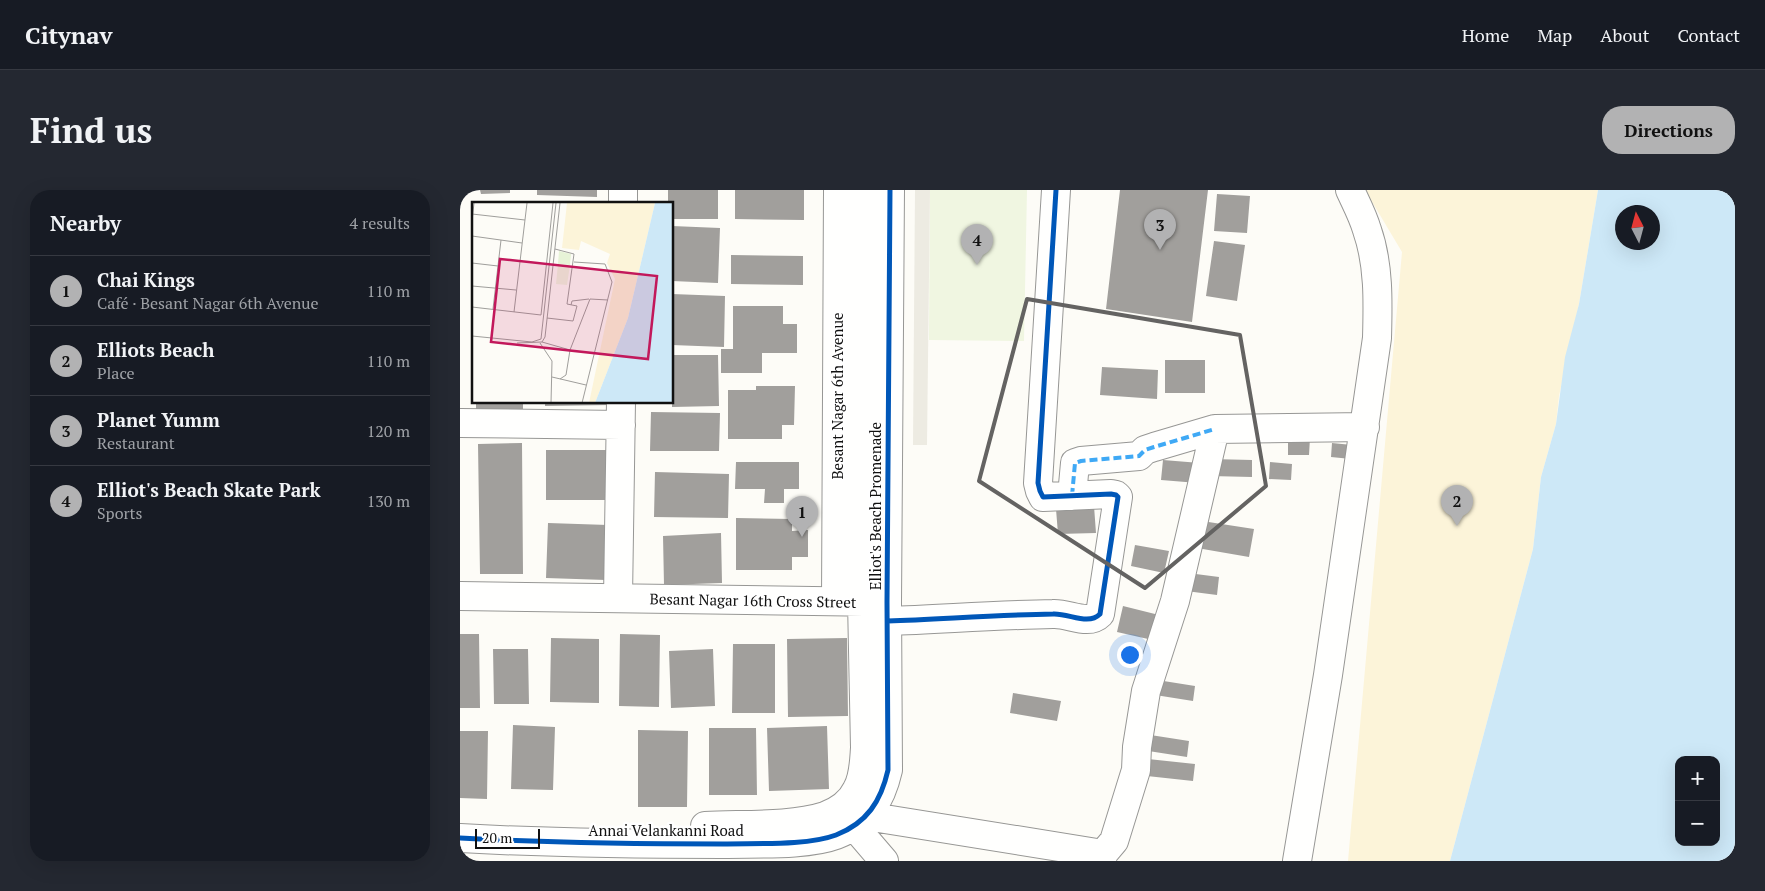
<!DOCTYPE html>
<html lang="en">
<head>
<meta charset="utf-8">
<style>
  body { margin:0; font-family:"PT Serif",serif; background:#242831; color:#f1f3f6 }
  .controls { position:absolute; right:15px; bottom:15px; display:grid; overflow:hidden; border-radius:10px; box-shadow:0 5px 20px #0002 }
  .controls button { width:45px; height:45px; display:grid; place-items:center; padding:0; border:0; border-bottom:1px solid #363941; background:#171b24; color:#f1f3f6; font:25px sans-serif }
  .compass { position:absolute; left:1155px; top:15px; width:45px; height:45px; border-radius:50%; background:#171b24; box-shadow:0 5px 20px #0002; rotate:354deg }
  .scale { position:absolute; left:15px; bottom:12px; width:65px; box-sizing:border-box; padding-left:5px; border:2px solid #111; border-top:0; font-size:14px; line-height:18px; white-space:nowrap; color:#111; -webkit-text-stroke:4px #fff; paint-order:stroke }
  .you { position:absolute; left:669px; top:464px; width:18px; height:18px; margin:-12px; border:4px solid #fff; border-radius:50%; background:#1a73e8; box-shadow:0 0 0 8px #1a73e833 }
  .badge { display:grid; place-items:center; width:32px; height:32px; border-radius:50%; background:#b2b2b3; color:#111; font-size:16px; font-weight:700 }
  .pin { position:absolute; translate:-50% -41px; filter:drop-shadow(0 1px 2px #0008) }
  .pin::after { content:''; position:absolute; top:26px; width:18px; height:15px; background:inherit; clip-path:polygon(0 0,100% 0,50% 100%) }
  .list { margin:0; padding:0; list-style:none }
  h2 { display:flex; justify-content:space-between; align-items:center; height:65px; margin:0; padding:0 20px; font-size:21px }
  h2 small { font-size:16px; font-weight:400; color:#9ea1a6 }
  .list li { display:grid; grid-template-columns:32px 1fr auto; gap:15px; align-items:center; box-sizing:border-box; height:70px; padding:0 20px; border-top:1px solid #363941 }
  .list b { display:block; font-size:19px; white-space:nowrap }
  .list p { margin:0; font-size:16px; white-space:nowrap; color:#9ea1a6 }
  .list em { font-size:16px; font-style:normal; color:#9ea1a6 }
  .map { position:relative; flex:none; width:1275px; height:671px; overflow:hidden; border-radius:20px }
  header { display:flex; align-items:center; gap:30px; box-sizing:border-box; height:70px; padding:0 25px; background:#171b24; border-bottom:1px solid #363941 }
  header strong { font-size:24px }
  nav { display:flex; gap:28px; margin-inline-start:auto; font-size:18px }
  .intro { display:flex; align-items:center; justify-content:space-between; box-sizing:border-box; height:120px; padding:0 30px }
  h1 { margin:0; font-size:35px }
  .button { padding:12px 22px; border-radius:20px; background:#b2b2b3; color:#111; font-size:18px; font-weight:700 }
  main { display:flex; gap:30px; padding:0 30px }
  aside { flex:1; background:#171b24; border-radius:20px; box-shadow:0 5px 20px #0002 }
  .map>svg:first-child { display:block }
  .sand { fill:#fcf4d9 }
  .pitch { fill:#f0f6e1 }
  .plaza { fill:#edebe2 }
  .water { fill:#cde8f7; fill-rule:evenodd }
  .building { fill:#a19f9c }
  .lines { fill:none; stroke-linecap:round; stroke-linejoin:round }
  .minor-casing { stroke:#979795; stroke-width:30 }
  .minor { stroke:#fffffe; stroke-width:28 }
  .quiet { stroke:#3fa9f5; stroke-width:4; stroke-dasharray:8 4; stroke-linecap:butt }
  .cycleway-casing { stroke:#fff; stroke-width:8 }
  .cycleway { stroke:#0057b8; stroke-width:5 }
  .marked { fill:none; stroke:#646362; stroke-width:4; stroke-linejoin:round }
  .labels { text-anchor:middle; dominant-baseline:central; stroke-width:5; stroke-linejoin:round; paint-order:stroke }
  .street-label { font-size:15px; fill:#111; stroke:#fff }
  .inset-road { fill:none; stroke:#9f9e9b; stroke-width:1 }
  .view { fill:#c2185b; fill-opacity:0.15; stroke:#c2185b; stroke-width:2.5 }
  .inset-edge { fill:none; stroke:#111; stroke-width:2.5 }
</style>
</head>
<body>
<header>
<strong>Citynav</strong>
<nav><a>Home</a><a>Map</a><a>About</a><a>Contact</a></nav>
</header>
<div class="intro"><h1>Find us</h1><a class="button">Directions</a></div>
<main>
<aside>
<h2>Nearby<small>4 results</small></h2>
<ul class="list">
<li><span class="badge">1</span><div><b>Chai Kings</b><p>Café · Besant Nagar 6th Avenue</p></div><em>110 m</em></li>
<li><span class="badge">2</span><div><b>Elliots Beach</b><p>Place</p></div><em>110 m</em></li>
<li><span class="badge">3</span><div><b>Planet Yumm</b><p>Restaurant</p></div><em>120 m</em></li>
<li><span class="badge">4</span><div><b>Elliot's Beach Skate Park</b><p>Sports</p></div><em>130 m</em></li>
</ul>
</aside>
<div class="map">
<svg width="1275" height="671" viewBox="0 0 1275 671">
  <rect width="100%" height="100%" fill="#fdfcf7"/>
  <path class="sand" d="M905 0H1138L1119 114 1099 206 1096 234 1081 287 1073 359 990 671H888L942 62Z"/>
  <path class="pitch" d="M470 0H567L564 151 469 150Z"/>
  <path class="plaza" d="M455 0H470L467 255H453Z"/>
  <path class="water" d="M1138 0H1275V671H990L1073 359 1081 287 1096 234 1105 167 1119 114ZM1162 22H1192V52H1162ZM1219 570H1256V652H1219Z"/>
  <path class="building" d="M20 0H50V3L21 4Z
    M77 0H137V7L77 5Z
    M208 0H258V29H212V14H208Z
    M275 0H344V30L275 29Z
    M660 0H748L732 132 646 119Z
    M757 4 790 6 787 43 754 41Z
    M212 36 260 38 258 93 212 91Z
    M754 51 785 55 777 111 746 106Z
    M271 65 343 66V95L271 94Z
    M212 104 265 106 264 157 212 155Z
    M273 116H323V134H337V163H302V183H261V159H273Z
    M212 165H258L259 216 212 217Z
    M705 170H745V203H705Z
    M642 177 698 180 697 209 640 205Z
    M296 196H335L334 235H322V249H268V200H296Z
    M16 212H63V223L16 224Z
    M85 212H151V215L85 216Z
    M191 222 260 223 259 261H190Z
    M828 248H850L849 265H828Z
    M62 253 63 384H20L18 254Z
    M872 253 892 255 891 269 871 267Z
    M86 260H147L146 310H86Z
    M751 269 792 270V287L750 286Z
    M703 270 740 273 738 293 701 290Z
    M276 272H339V299H324V313H304L305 299H275Z
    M810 272 832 274 831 290 809 289Z
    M195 282 269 284 268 328 194 327Z
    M634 316 636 343 598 344 596 319Z
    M276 328 332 329V341L348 340V367H332V380H276Z
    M742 331 794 339 789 367 737 358Z
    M88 333 148 335 146 390 86 388Z
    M261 343 262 393 204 395 203 346Z
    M675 355 709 361 704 383 671 376Z
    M728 383 759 387 757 405 726 401Z
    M663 416 703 426 697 451 657 442Z
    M0 444H19L20 518H0Z
    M160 444 200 445 199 517 159 516Z
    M91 448 139 449V513L90 512Z
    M387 448 388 526 328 527 327 449Z
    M273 454H315V523H272Z
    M33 459H68L69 514H34Z
    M253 459 255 516 211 518 209 461Z
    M691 489 735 496 733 511 689 504Z
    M553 503 601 511 597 531 550 523Z
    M53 535 95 537 93 600 51 599Z
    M367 536 369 599 309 601 307 538Z
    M249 538H296L297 605H249Z
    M178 540 228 541 227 617H178Z
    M0 541H28L27 609 0 608Z
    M684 544 729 551 727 567 682 560Z
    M688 569 735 574 733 591 687 586Z"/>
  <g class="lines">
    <defs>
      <path id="minor" d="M163 14V0
        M0 233 161 235
        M612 306 615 273 621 271 679 266 685 260 694 257 755 239
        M0 406 421 412
        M158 408 161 212
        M376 411 378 0
        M428 431C483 429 538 425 593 424 609 423 628 436 640 424L658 307 656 305 651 304 583 307 580 301 578 293 596 0
        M406 626 643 664
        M245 636C282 634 331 637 365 626 378 621 391 612 397 599 404 587 404 571 405 558L402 411 404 0
        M394 636 424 671
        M0 648C87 653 175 654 263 654 295 653 347 656 376 645 407 633 421 611 428 580L427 412 430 0
        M642 671 643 664 654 651 676 580 677 557 686 501 715 411 755 239 905 237
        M837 671 868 485 917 148C918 112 919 74 907 40 903 26 896 13 890 0"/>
    </defs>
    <use href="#minor" class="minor-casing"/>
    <use href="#minor" class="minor"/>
    <path class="quiet" d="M612 306 615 273 621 271 679 266 685 260 694 257 755 239"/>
    <defs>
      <path id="cycleway" d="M428 431C483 429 538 425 593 424 609 423 628 436 640 424L658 307 656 305 651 304 583 307 580 301 578 293 596 0
        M0 648C87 653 175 654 263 654 295 653 347 656 376 645 407 633 421 611 428 580L427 412 430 0"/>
    </defs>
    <use href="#cycleway" class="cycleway-casing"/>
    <use href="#cycleway" class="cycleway"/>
  </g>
  <path class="marked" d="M567 109 780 145 806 296 685 398 519 291Z"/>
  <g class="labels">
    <g class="street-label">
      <text transform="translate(377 206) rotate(-90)">Besant Nagar 6th Avenue</text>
      <text transform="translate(415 316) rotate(-90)">Elliot's Beach Promenade</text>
      <text transform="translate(293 410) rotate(1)">Besant Nagar 16th Cross Street</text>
      <text x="206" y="640">Annai Velankanni Road</text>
    </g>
  </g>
  <g transform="translate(12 12)">
    <rect width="201" height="201" fill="#fdfcf7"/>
    <path d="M87 49 99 52 98 63 86 62Z" fill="#e7f3d7"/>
    <path d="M95 1H183L156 116 123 201H117L143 77 135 61 138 52 109 39 107 48 90 46Z" fill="#fcf4d9"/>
    <path d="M86 62 98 63 95 83 84 82Z" fill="#f0f6e1"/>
    <path d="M183 1H201V201H123L156 116Z" fill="#cde8f7"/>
    <path class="inset-road" d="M0 12 53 18M0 19 2 1M0 34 50 41M102 60 133 62 140 80 110 201M0 61 26 64M0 84 44 88M99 103 100 99 117 97M0 105 69 113M21 107 29 38M42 110 55 1M69 113 81 1M75 116 101 119 105 104 95 102 102 52 83 47M0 134 60 140 69 137 84 1M70 140 73 135 88 1M70 140 98 148M45 141 70 140M68 141 80 159 79 201M80 175 114 183M88 177 94 173 98 148 118 97 136 98"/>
    <path class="view" d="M28 57 185 74 176 157 19 140Z"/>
    <rect width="201" height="201" class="inset-edge"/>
  </g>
</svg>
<div class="controls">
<button>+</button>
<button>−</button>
</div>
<svg class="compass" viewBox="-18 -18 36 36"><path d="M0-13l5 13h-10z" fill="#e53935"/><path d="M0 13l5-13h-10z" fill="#9ea1a6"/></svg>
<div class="scale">20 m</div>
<div class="you"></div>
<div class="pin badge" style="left:342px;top:347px">1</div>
<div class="pin badge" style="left:997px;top:336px">2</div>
<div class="pin badge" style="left:700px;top:60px">3</div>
<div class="pin badge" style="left:517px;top:75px">4</div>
</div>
</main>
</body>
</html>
